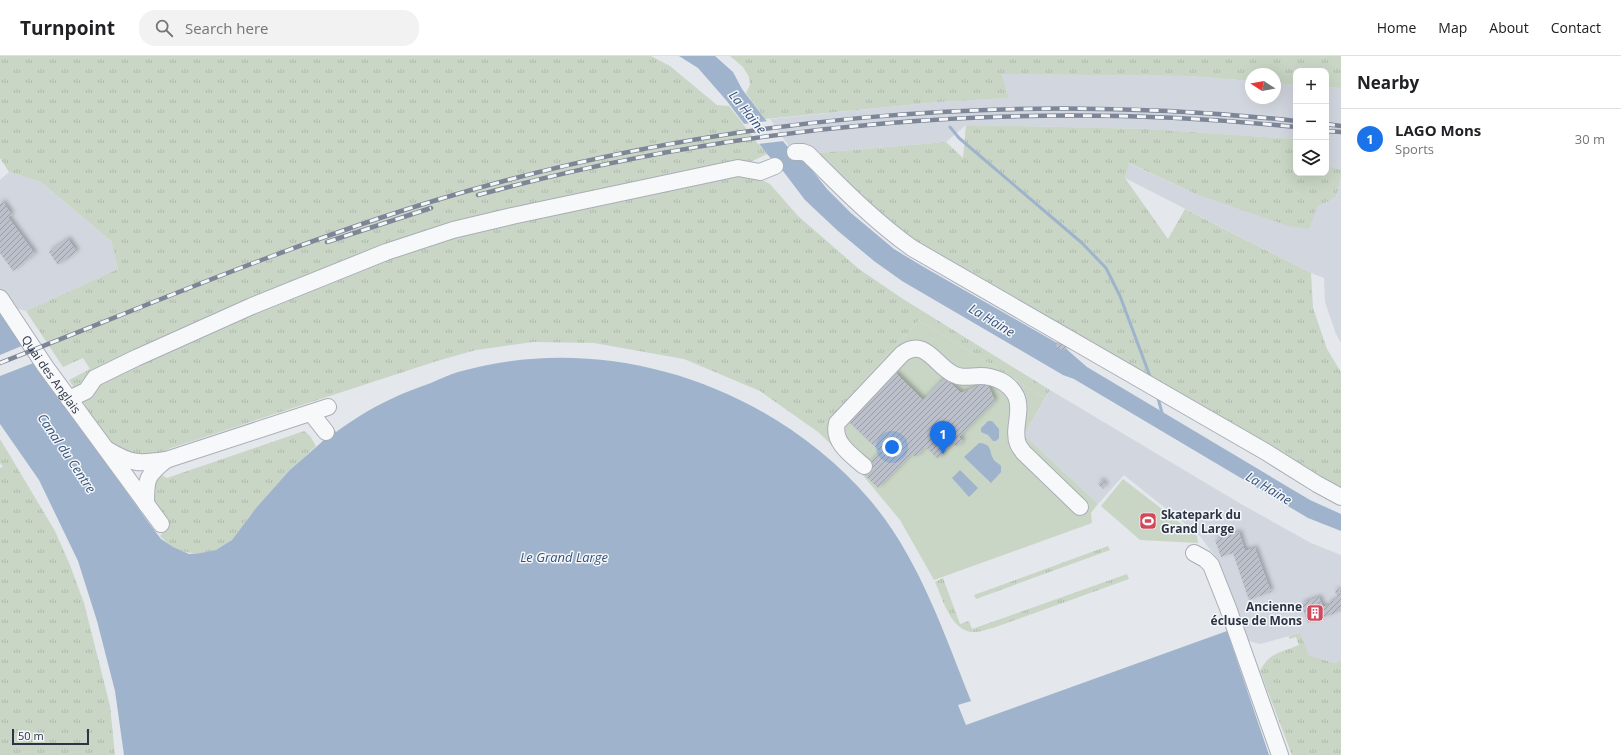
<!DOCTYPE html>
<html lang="en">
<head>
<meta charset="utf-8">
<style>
  body { margin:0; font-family:"Open Sans",sans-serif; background:#f2f2f2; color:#202124 }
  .controls { position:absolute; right:12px; top:12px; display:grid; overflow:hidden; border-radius:8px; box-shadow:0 4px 16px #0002 }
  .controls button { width:36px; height:36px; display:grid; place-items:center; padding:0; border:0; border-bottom:1px solid #e0e0e0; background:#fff; color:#202124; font:20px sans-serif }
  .compass { position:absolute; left:1245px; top:12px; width:36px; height:36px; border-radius:50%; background:#fff; box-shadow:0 4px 16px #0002; rotate:281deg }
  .scale { position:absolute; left:12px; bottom:10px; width:77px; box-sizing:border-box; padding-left:4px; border:2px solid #2b3445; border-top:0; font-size:11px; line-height:14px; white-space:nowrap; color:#2b3445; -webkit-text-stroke:3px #f4f6f9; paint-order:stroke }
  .you { position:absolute; left:892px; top:391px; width:14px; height:14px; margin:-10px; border:3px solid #fff; border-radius:50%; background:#1a73e8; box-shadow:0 0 0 6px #1a73e833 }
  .badge { display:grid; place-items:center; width:26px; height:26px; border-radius:50%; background:#1a73e8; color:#fff; font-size:13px; font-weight:700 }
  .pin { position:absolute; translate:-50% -33px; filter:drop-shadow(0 1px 2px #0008) }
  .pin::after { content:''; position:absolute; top:21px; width:14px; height:12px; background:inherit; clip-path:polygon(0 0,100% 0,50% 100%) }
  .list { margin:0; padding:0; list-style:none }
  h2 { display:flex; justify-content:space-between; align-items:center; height:52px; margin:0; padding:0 16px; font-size:17px }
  h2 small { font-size:13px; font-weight:400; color:#757577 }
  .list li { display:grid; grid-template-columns:26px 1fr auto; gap:12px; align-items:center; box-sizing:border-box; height:60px; padding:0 16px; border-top:1px solid #e0e0e0 }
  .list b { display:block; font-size:15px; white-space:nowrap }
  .list p { margin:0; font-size:13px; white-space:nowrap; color:#757577 }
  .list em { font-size:13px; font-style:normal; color:#757577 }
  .icon { flex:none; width:22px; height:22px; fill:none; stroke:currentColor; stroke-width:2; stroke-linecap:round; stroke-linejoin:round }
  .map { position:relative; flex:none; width:1341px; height:699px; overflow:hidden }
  header { display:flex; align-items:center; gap:24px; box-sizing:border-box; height:56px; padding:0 20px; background:#fff; border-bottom:1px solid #e0e0e0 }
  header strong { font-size:19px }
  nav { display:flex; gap:22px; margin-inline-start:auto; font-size:14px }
  .search { width:280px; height:36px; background:#f2f2f2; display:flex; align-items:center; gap:10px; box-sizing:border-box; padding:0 14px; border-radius:16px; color:#757577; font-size:15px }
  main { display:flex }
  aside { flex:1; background:#fff }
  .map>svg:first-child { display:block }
  .built { fill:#d2d6de }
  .grass { fill:url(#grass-tufts) }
  .pitch { fill:#c9d6c5 }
  .water { fill:#9fb4cc }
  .pier { fill:#e4e7ec }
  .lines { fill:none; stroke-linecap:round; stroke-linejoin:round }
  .stream { stroke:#9fb4cc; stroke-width:3 }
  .building { fill:url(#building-hatch); filter:url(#shadow) }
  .minor-casing { stroke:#a9aeb7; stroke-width:18 }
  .minor { stroke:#f7f8fa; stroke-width:16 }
  .rail-casing { stroke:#7d8696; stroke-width:4.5 }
  .rail { stroke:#f4f6f9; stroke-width:3; stroke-dasharray:9; stroke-linecap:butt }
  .labels { text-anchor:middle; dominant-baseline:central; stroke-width:3; stroke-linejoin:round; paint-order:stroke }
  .street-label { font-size:12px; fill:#2b3445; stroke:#f4f6f9 }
  .poi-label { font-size:12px; font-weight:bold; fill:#2b3445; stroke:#f4f6f9; text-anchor:start }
  .water-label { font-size:13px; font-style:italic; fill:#34527a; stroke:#f4f6f9 }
</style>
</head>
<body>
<header>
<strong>Turnpoint</strong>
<div class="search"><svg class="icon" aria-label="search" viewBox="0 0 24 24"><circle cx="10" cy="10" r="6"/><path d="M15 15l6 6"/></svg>Search here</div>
<nav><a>Home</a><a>Map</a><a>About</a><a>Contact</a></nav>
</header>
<main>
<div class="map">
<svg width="1341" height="699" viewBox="0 0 1341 699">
  <defs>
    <pattern id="grass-tufts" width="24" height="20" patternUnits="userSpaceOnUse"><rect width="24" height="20" fill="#c9d6c5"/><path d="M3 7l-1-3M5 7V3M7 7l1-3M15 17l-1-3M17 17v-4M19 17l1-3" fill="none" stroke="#adb8ab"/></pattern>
    <pattern id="building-hatch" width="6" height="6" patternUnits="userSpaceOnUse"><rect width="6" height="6" fill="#bbc0ca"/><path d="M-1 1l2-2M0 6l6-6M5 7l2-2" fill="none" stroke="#989da6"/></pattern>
    <filter id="shadow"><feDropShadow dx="2.5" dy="-2.5" stdDeviation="2" flood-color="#0004"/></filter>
  </defs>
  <rect width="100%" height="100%" fill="#e4e7ec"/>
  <path class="built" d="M1002 18 1189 20 1251 25V42H1275V27L1296 29V83L1148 73 966 69 946 86 817 97 788 89 770 63 939 46 1009 42Z
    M1326 31 1341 32V114L1326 109Z
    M1128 107 1196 138 1317 151 1336 141 1341 121V287L1336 278 1325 246 1324 222 1311 217 1125 122Z
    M9 116 41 126 111 185 118 213 26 255 15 252 0 242V124Z
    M1050 334 1241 448 1311 487 1341 499V604L1334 607 1309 599 1300 577 1260 588 1249 585 1216 502 1200 480 1124 419 1098 448 1024 379Z"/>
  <path class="grass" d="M0 0H651L670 10 717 49 729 50 767 98 738 112 770 128 798 160 859 213 900 241 1050 334 1045 342 919 264 818 376 760 335 684 303 594 287 533 286 476 294 437 305 171 392 151 401 126 396 114 389 104 380 69 324 90 313 83 302 63 311 26 255 118 213 111 185 41 126 9 116 0 102Z
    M730 0H1341V32L1326 31V15H1296V29L1275 27V18H1251V25L1189 20 1002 18 1009 42 939 46 765 63 746 37 750 29 749 21 743 11Z
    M966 69 1148 73 1296 83V117H1326V109L1341 114V121L1336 141 1317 151 1309 173 1289 170 1196 138 1129 107 1125 122 1168 183 1185 153 1311 217 1313 252 1327 293 1341 316V439L912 192 817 97 946 86 963 102Z
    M304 375 310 380 316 390C296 409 277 428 259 449 249 459 242 472 233 483 218 499 192 501 174 492 169 489 164 484 160 480L166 472 146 448 152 429 160 418 167 422Z
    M0 383 55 475 70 509 84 547 110 650 115 699H0V412L3 411 0 407Z
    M1108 490 1110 494 976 543 974 539Z
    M1127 518 1129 523 993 572C987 573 981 576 975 576 951 577 943 543 935 526L943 522 960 568 969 565 972 573Z
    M1300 577 1309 599 1334 607 1341 604V699H1292L1260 615C1270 596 1280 597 1299 589L1296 581 1289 583V580Z"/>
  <path class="pitch" d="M919 264 1045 342 1024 379 1098 448 1091 457 1092 467 934 524 900 464 861 417 818 376Z
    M1123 423 1197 480 1198 487 1140 484 1101 450Z"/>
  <path class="water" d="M679 0H715L733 16 742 33 765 63 796 101 804 104 827 133 851 157 894 193 922 210 1064 291 1087 311 1310 444 1341 458V475L1308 462 1074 323 1063 319 902 225 874 205 838 175 805 144 783 115 767 98 726 44 698 12Z
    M0 258 148 466 161 483 173 491 189 498 201 497 216 494 232 484 256 452 289 415 324 384 320 380 332 371 336 376C353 364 371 352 389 344 403 337 417 332 431 327 440 323 448 319 458 316 606 274 770 328 870 444 919 502 943 575 971 645L958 649 966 669 1227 575 1269 699H124L115 635 97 565 78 505 39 424 0 368Z
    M988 365H992L999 373V382L996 385H993L988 379 981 376V372Z
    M979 387C995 388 987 398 996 406 997 407 1000 408 1001 410V416L991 427 964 401Z
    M960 414 978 432 969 441 952 422Z"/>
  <path class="pier" d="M768 65 774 72 784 85 758 88 743 68Z
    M24 289 36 306 0 320V299Z"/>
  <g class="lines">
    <path class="stream" d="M950 71 959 82 1082 187 1106 212 1120 240 1151 323
      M1158 342 1162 357"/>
  </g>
  <path class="building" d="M3 146 12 159 8 161 35 198 13 215 0 197V148Z
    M68 183 77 196 58 209 49 196Z
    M1059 285 1067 289 1064 295 1055 290Z
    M895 316 923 344 945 321 961 337 987 326 995 345 959 381 963 385 957 391 953 387 938 402H937L926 391 916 401 912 398 878 432 865 419 872 413 868 410 869 408 880 396 847 364Z
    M1101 424 1106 429 1103 433 1098 428Z
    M1239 476 1245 495 1255 492 1271 536 1249 544 1233 497 1221 501 1215 484Z
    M1339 533 1341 539V555L1308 567 1301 548 1319 541 1323 551 1330 549 1329 546 1338 543 1335 535Z"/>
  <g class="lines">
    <defs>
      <g id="minor">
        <path d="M795 96H803L808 98C841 131 874 165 912 192L1266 396 1317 428 1341 441"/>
        <path id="s1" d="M0 242 45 310 161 468"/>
        <path d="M69 343 86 335 95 322 136 302 252 250 386 196 453 174 512 160 738 112 760 116 775 110"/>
        <path d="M311 357 326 376"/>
        <path d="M108 394C131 408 139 408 166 404L328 351"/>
        <path d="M864 410C851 399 832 386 837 367L902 298C925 281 935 309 953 318 962 323 970 320 980 320 994 320 1009 326 1016 340 1023 355 1012 373 1018 388 1019 391 1022 394 1023 396L1080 451"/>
        <path d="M146 448C146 423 146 420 166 404"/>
        <path d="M1194 497 1205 503 1211 509 1228 552 1280 699"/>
      </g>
    </defs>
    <use href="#minor" class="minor-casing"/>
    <use href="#minor" class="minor"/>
    <defs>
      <path id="rail" d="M1326 68 1341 70
        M1326 75 1341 76
        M478 139C743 67 1022 43 1296 71
        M327 186 431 152
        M0 307C146 250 290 188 440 143 715 61 1010 34 1296 65"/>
    </defs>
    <use href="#rail" class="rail-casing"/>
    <use href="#rail" class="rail"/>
  </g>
  <defs>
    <symbol id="stadium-square" viewBox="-11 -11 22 22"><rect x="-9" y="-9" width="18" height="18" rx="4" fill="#d1495b" stroke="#f4f6f9"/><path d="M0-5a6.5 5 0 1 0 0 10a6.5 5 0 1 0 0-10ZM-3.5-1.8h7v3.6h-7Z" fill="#fff"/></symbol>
    <symbol id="building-square" viewBox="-11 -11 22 22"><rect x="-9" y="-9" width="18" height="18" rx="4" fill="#d1495b" stroke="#f4f6f9"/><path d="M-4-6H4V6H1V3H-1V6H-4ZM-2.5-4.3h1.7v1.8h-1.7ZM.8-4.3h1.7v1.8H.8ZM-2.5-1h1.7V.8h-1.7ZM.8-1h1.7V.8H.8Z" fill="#fff"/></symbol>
  </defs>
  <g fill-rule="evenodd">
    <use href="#stadium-square" x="1138" y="455" width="20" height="20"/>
    <use href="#building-square" x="1305" y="547" width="20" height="20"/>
  </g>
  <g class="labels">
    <g class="street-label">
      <text stroke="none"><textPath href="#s1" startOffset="92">Quai des Anglais</textPath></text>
    </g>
    <g class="poi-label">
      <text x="1161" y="458">Skatepark du<tspan x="1161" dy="14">Grand Large</tspan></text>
      <text x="1302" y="550" text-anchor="end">Ancienne<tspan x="1302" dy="14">écluse de Mons</tspan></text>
    </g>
    <g class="water-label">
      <text transform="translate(748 56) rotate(51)">La Haine</text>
      <text transform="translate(992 264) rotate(31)">La Haine</text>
      <text transform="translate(67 397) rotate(56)">Canal du Centre</text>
      <text transform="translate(1269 432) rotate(31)">La Haine</text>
      <text x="564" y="501">Le Grand Large</text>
    </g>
  </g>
</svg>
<div class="controls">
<button>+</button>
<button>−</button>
<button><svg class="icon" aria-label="layers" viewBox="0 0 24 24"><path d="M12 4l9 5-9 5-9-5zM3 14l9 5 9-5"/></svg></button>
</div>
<svg class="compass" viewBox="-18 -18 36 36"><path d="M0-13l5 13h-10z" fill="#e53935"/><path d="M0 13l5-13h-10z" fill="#757577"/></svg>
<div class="scale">50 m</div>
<div class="you"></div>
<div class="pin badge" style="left:943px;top:398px">1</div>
</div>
<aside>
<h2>Nearby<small></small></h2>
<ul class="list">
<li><span class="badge">1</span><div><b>LAGO Mons</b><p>Sports</p></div><em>30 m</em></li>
</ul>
</aside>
</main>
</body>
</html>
